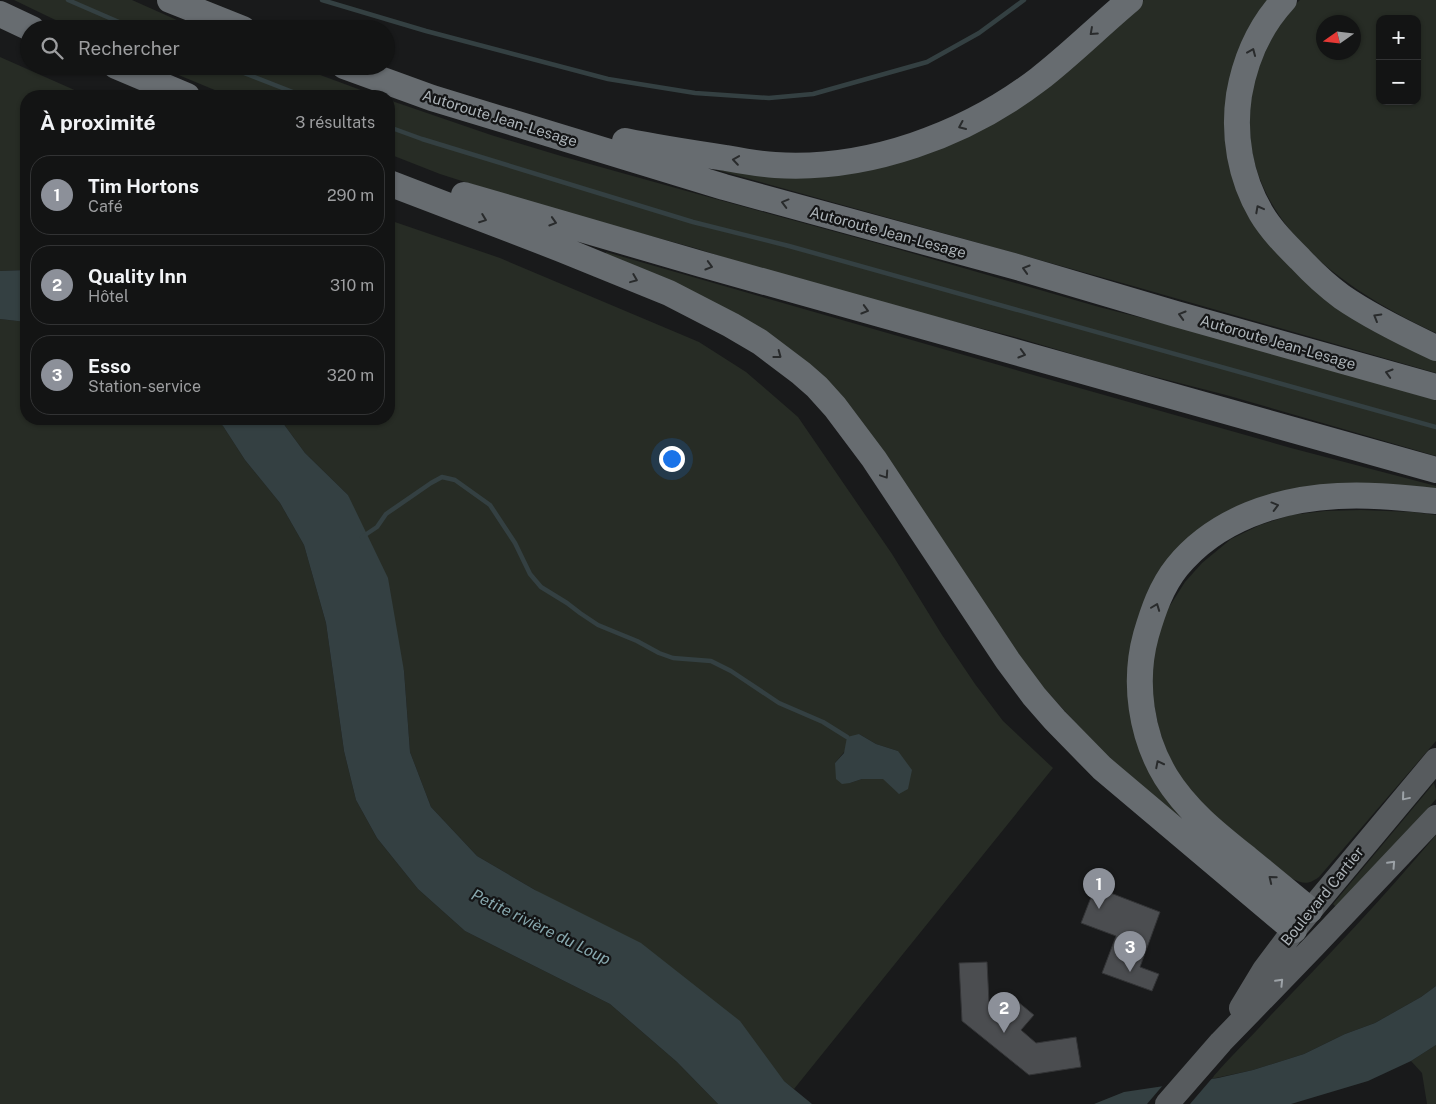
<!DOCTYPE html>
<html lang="fr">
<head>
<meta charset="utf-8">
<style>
  body { margin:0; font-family:"Public Sans",sans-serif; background:#1c1d1d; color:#f1f3f6 }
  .controls { position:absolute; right:15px; top:15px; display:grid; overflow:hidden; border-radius:10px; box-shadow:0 1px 4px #0004 }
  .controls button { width:45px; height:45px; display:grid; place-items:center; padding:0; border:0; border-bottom:1px solid #323334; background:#131414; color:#f1f3f6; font:25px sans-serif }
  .compass { position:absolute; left:1316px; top:15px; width:45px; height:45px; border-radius:50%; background:#131414; box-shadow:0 1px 4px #0004; rotate:256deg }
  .you { position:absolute; left:671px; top:458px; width:18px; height:18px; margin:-12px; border:4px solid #fff; border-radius:50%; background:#1a73e8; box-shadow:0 0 0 8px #1a73e833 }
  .badge { display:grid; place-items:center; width:32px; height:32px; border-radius:50%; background:#8c9099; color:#fff; font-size:16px; font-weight:700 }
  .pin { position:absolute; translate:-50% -41px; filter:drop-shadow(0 1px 2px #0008) }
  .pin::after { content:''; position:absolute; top:26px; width:18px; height:15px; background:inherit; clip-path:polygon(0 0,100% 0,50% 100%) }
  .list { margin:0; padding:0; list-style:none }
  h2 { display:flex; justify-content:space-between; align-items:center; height:65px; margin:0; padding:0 20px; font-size:21px }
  h2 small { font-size:16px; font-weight:400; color:#9d9ea0 }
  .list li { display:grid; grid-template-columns:32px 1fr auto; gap:15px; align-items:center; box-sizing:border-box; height:80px; margin:0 10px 10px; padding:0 10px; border:1px solid #323334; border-radius:20px }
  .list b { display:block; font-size:19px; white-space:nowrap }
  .list p { margin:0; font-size:16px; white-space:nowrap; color:#9d9ea0 }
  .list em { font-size:16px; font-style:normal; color:#9d9ea0 }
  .icon { flex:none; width:28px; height:28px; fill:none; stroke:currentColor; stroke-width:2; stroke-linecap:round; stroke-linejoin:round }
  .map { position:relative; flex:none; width:1436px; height:1104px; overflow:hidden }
  .search { position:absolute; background:#131414; box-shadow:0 1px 4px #0004; left:20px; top:20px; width:375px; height:55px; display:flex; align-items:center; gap:12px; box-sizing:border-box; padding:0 18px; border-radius:28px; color:#9d9ea0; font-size:19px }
  .panel { position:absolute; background:#131414; box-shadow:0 1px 4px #0004; left:20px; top:90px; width:375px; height:335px; border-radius:20px }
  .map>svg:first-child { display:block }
  .green { fill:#272c25; fill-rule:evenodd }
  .water { fill:#344042 }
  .pier { fill:#191a1b }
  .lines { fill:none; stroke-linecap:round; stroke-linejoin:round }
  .stream { stroke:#344042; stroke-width:4.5 }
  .building { fill:#4b4d50; stroke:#333436 }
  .primary { stroke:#575b5e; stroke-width:24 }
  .motorway { stroke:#676c70; stroke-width:26 }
  .oneway { stroke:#292b2c }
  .oneway2 { stroke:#9ca2a7 }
  .labels { text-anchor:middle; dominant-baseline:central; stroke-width:4.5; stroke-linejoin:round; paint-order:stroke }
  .street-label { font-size:15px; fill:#adb4b9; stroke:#141516 }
  .water-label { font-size:16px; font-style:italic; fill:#88a9af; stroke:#141516 }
</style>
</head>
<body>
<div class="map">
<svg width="1436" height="1104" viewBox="0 0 1436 1104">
  <rect width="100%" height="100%" fill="#191a1b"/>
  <path class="green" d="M14 0H132L197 29H74Z
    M1144 0H1271L1247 37 1253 216 1436 355V373L1133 286 717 170 719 164 853 171 1094 44Z
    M1300 0H1436V333C1341 289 1234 216 1251 96 1252 90 1253 84 1254 78 1256 70 1260 63 1263 57 1274 34 1281 17 1300 0ZM1380 19H1417V101H1380ZM1324 22H1354V52H1324Z
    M0 57 88 96H26V270L0 271Z
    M157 66H296L377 96H229Z
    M389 100 491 135 561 156 683 190 880 244 1099 307 1197 332 1436 400V456L1226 395 1109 365 1015 337 893 306 757 268 695 248 533 204 440 174 389 154Z
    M389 220 500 258 699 342 746 372 798 417 892 554 942 635 975 684 1003 721 1053 768 794 1089 535 890 477 856 431 807 410 752 404 671 348 495 305 453 280 419H389ZM859 734 876 744 898 751 899 793 883 778 862 779 850 783 835 763Z
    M606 252 1037 376 1291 448 1436 486V492L1330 486 1165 571 1137 729 1246 867 1117 769 1026 668 849 408 604 257Z
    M0 319 26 322V419H216L223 426 245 460 280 503 304 545 326 623 344 751 356 800 377 838 418 889 465 931 610 1004 677 1062 718 1104H0Z
    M1361 510 1413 512 1436 515V741L1319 877C1308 885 1303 884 1291 878L1207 810 1184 783 1169 758 1159 729 1153 699 1152 672 1155 645 1164 615 1185 582 1202 563 1231 539 1260 525 1291 515 1325 511Z
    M1434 783 1436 790V799L1394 848 1336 907 1333 904Z
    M1436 835V986L1421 997 1375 1023 1345 1034 1304 1054 1253 1070 1211 1079C1230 1057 1251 1037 1271 1015 1328 956 1384 897 1436 835Z
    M1436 1045V1104H1427L1422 1073 1411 1061Z"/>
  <path class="water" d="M26 270V322L0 319V271Z
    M216 419H280L305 453 348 495 388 578 404 671 410 752 431 807 477 856 535 890 641 943 740 1021 784 1081 812 1104H718L677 1062 610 1004 465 931 418 889 377 838 356 800 344 751 326 623 304 545 280 503 245 460 223 426Z
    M859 734 876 744 898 751 912 770 908 789 899 794 883 779H862L850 783 842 784 836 779 835 763 844 753 847 737Z
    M1436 986V1045L1411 1061 1368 1081 1291 1104H1094L1124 1092 1218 1078 1253 1070 1304 1054 1345 1034 1375 1023 1421 997Z"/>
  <path class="pier" d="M1214 1076 1190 1104H1147L1164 1084Z"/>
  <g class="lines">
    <path class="stream" d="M68 0 135 29
      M322 0 426 31 608 79 695 93 769 98 813 94 927 62 979 33 1024 0
      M226 66 303 96
      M389 127 422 139 693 222 789 246 1436 427
      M362 537 377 527 386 514 431 483 442 477 455 480 490 505 515 543 530 574 541 587 567 603 580 613 598 625 637 641 659 653 673 658 711 661 731 671 779 703 823 722 847 737"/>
  </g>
  <path class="building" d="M1095 887 1160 912 1140 967 1159 974 1152 991 1102 973 1116 936 1081 923Z
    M987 962 989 1002 1005 1015 1017 1001 1034 1015 1021 1030 1036 1043 1076 1037 1081 1067 1029 1075 962 1021 959 963Z"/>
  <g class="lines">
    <path class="primary" d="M1241 1008 1264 970 1294 930 1436 760
      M1167 1104 1221 1042 1314 946 1436 817"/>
    <path class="motorway" d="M170 0 243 29
      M1284 0C1260 26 1245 60 1239 95 1233 135 1240 177 1261 213 1271 230 1286 245 1300 259 1313 273 1327 286 1342 297 1371 317 1404 333 1436 348
      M0 14 32 29
      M116 66 187 96
      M344 66 432 98 724 187 1017 267 1176 314 1436 387
      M625 141C659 148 692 153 726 158 742 161 758 164 775 165 867 171 966 135 1039 79 1070 55 1099 26 1130 0
      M389 183 561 249 669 293 731 325 760 342 801 373 817 387 835 407 874 459 1008 661 1034 696 1055 720 1102 768 1294 930
      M464 195 701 264 1436 470
      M1310 910C1289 893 1269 876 1248 859 1218 835 1187 811 1166 777 1141 736 1133 682 1146 635 1153 611 1161 587 1177 567 1216 519 1278 499 1338 496 1371 494 1404 498 1436 501"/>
  </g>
  <defs><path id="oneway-chevron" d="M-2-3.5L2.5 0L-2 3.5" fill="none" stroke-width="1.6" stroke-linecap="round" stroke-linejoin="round" transform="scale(1.25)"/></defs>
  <g class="oneway">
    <use href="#oneway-chevron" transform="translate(1093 32) rotate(138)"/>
    <use href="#oneway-chevron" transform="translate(1252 52) rotate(-67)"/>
    <use href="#oneway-chevron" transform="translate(962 126) rotate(156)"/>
    <use href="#oneway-chevron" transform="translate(736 160) rotate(-172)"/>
    <use href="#oneway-chevron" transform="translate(785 203) rotate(-165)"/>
    <use href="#oneway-chevron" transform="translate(1259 209) rotate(-118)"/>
    <use href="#oneway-chevron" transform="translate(483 219) rotate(21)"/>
    <use href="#oneway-chevron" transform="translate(553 222) rotate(17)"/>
    <use href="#oneway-chevron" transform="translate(709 266) rotate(16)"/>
    <use href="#oneway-chevron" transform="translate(1026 269) rotate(-163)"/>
    <use href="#oneway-chevron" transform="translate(634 279) rotate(22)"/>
    <use href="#oneway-chevron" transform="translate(865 310) rotate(16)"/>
    <use href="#oneway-chevron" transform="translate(1182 315) rotate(-164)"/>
    <use href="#oneway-chevron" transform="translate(1377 317) rotate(-150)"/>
    <use href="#oneway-chevron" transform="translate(1022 354) rotate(16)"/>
    <use href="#oneway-chevron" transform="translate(778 355) rotate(37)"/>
    <use href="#oneway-chevron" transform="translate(1389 373) rotate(-164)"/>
    <use href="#oneway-chevron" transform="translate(885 475) rotate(56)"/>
    <use href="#oneway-chevron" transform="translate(1275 506) rotate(-15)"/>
    <use href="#oneway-chevron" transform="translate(1156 607) rotate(-69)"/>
    <use href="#oneway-chevron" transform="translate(1159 764) rotate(-117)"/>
    <use href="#oneway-chevron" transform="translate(1272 879) rotate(-141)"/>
  </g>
  <g class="oneway2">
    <use href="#oneway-chevron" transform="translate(1405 797) rotate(130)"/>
    <use href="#oneway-chevron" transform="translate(1392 864) rotate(-47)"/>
    <use href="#oneway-chevron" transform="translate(1280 982) rotate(-46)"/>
  </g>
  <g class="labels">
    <g class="street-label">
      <text transform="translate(500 118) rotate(17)">Autoroute Jean-Lesage</text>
      <text transform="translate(888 232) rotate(15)">Autoroute Jean-Lesage</text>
      <text transform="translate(1278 342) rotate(16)">Autoroute Jean-Lesage</text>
      <text transform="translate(1322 896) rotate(-51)">Boulevard Cartier</text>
    </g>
    <g class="water-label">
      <text transform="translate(541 927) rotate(26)">Petite rivière du Loup</text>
    </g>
  </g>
</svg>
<div class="controls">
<button>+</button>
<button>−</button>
</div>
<svg class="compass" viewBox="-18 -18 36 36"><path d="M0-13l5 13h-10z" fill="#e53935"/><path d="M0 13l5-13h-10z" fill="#9d9ea0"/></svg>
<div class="you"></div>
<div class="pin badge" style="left:1099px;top:909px">1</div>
<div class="pin badge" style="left:1004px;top:1033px">2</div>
<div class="pin badge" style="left:1130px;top:972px">3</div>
<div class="search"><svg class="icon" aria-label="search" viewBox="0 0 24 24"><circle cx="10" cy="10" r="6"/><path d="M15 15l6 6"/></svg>Rechercher</div>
<section class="panel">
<h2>À proximité<small>3 résultats</small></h2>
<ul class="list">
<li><span class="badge">1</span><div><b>Tim Hortons</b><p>Café</p></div><em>290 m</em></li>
<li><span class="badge">2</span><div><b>Quality Inn</b><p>Hôtel</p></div><em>310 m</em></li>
<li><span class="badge">3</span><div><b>Esso</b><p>Station-service</p></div><em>320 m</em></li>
</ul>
</section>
</div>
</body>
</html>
